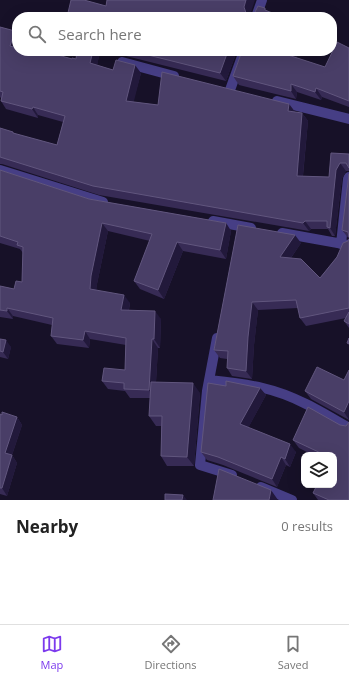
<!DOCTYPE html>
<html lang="en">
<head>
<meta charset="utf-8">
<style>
  body { margin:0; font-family:"Open Sans",sans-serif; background:#f2f2f2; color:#222 }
  .controls { position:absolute; right:12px; bottom:12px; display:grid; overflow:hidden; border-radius:8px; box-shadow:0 4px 16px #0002 }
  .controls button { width:36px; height:36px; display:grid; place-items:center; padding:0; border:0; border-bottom:1px solid #e0e0e0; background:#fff; color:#222; font:20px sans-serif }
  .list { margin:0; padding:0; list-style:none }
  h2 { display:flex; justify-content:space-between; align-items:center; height:52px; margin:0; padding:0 16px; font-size:17px }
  h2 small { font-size:13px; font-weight:400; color:#767676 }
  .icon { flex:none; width:22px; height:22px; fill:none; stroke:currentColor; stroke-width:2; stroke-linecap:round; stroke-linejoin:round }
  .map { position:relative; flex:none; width:349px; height:500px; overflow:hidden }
  .search { position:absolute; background:#fff; box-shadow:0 4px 16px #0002; left:12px; right:12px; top:12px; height:44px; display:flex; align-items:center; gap:10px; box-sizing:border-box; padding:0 14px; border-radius:16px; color:#767676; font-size:15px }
  .sheet { height:124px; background:#fff }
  nav { display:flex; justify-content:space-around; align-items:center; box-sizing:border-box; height:56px; border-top:1px solid #e0e0e0; background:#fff; font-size:11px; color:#767676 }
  nav a { display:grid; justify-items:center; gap:2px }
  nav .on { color:#7c3aed }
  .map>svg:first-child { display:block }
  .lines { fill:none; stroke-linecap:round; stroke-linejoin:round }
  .minor { stroke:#463e85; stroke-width:10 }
  .wall { fill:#372b55 }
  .shaded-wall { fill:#22193b }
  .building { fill:#493e67; stroke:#61567e }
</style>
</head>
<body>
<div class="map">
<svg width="349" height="500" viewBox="0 0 349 500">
  <rect width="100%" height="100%" fill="#171128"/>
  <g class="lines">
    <path class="minor" d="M256 17 262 0
      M122 62 174 76
      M230 90 244 51
      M277 101 349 119
      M0 170 103 202
      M213 221 251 228
      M282 233 349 245
      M341 244 348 179 349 177
      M217 338 207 391 200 465 232 475
      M209 380C227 382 246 384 263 388 294 395 322 412 349 428
      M261 487 292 500"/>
  </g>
  <path class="wall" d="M0 27 15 31 17 35V51L72 59H76L77 51H100L97 65 113 70 141 73 133 102 158 105 289 104 295 112 302 113 308 121 303 176 329 177 331 153 349 154V171H346L342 178 335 236H332L328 229H311L309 231 99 195 2 164H0V128L15 134 57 145 63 122 38 115V118L6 109 1 101V98L0 97Z
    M349 48V107L322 97 321 100 297 92 296 99 239 85 233 76 242 51H298L296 58 325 67Z
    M114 51H237L226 81 126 56 124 54Z
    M0 170 89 199 226 223 231 231 226 259 183 251 164 299 140 289 134 281 150 241 108 231 97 284 96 290 130 303 129 310 161 319 160 348H158L156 382 200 393 194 466H167L161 456V426H156L149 416 150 398H130L125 391 108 389 102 381 125 370 126 345 90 339 89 348 57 344 51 336 52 325 13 316V319L0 317V286L14 289 22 282 23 253 20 249 0 243Z
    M349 174V239L342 230Z
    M238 225 301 243 291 258 320 278 337 257 349 239V328L344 321 346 318 306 326 300 318 298 308 258 310 254 345 252 379 232 376 227 368V359L220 358 214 350Z
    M0 339 11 347 8 359 0 357Z
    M349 370V420L311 399 305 391 344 380Z
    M226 386 260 388 266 395 248 428 296 452 290 467 286 465 277 487 223 465 207 460 201 452Z
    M0 414 17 417 22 425 12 455 17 463 7 496 0 494Z
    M340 425 346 426 349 500H318L313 493 334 455H313L299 448 293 440Z"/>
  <path class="shaded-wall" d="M246 0H255L250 15 246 13 244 7Z
    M15 31 17 35V51L10 46Z
    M93 51H100L96 72 90 63Z
    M228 51H237L226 81 220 73Z
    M289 51H298L294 63 288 55Z
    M135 65 141 73 132 109 126 101Z
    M291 84 297 92 296 99 291 91Z
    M316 88 322 97 321 100 315 92Z
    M289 104 295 112 288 111Z
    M33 107 38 115V118L32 109Z
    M302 113 308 121 302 184 297 176Z
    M340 163 346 171 342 178 335 236 330 228 336 170Z
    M305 221 311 229 309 231 303 223Z
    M102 223 108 231 97 284 96 297 90 289 91 276Z
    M226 223 231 231 226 259 220 250Z
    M295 235 301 243 286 265 280 257Z
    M177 242 183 251 164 299 158 290Z
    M124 295 130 303 127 318 121 310Z
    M252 302 258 310 254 345 252 379 246 371 248 337Z
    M7 308 13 316V319L7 311Z
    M155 311 161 319 160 348 154 339Z
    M85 331 90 339 89 348 83 340Z
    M152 339 158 348 155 399 149 390Z
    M6 340 11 347 8 359 3 352Z
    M193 383 200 393 194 466 187 457Z
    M260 388 266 395 246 432 240 424Z
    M349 401V420L344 412Z
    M17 417 22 425 10 461 5 453Z
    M290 444 296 452 290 467 285 459Z
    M12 455 17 463 7 496 2 488Z
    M281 457 286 465 277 487 272 479Z
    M271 490 278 500H269Z
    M183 495 187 500H182Z"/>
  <path class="building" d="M71 0H84L106 6 107 0H246L244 7 246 13 251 15 254 14 258 6 265 8V10L282 17H67Z
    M0 27 15 31 10 46 17 48V51H28L37 54 38 51H44L72 59V58L76 59 77 51H93L90 63 113 70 116 60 135 65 126 101 158 105 162 72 289 104 288 111 302 113 297 176 329 177 331 153 349 154V168L346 163H340L336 170 330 228 327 227V221H305L303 223 93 186 0 157V128L13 132V133L57 145 65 116 33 107 32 109 1 101 3 92 0 91Z
    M337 42 349 48V101L316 88 315 92 291 84V91L233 76 242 51H289L288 55 325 67Z
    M132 51H228L220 73Z
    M0 170 89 199 226 223 220 250 177 242 158 290 134 281 152 234 102 223 91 276 90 289 124 295 121 310 155 311 154 339H152L149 390 124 389V383L102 381 104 368 125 370 126 338 85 331 83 340 51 336 53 318 7 308V311L0 310V286L14 289 16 281 22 282 23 247 17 245 18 242 0 236Z
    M349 174V237L348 232 342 230Z
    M238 225 295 235 280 257 301 259 320 278 337 257 343 243 348 241 349 239V308L300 318 296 300 252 302 248 337 246 371 227 368 228 351 214 350Z
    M349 312V324L344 321Z
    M349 338V344L347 343Z
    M0 339 6 340 3 352 0 351Z
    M317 367 344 380 349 370V401L344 412 305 391Z
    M226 381 260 388 240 424 290 444 285 459 281 457 272 479 218 457 201 452 208 383 226 386Z
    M151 382 193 383 187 457 161 456 162 416H149Z
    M308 407 340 425 346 426 349 422V500H329L313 493 317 485H334V455H325L293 440Z
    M2 412 17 417 5 453 12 455 2 488H0V414L2 415Z
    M219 469 271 490 269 500H213Z
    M165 494 183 495 182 500H165Z"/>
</svg>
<div class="controls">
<button><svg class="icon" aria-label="layers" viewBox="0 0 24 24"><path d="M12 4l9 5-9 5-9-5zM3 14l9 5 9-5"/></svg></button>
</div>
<div class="search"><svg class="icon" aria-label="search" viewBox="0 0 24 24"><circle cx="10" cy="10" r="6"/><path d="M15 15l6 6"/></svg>Search here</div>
</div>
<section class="sheet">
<h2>Nearby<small>0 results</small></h2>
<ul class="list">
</ul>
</section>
<nav>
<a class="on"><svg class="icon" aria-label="map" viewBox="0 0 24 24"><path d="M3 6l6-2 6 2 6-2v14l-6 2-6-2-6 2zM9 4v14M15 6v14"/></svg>Map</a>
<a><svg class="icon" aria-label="directions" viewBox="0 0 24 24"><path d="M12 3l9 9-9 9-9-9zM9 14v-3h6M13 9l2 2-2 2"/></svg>Directions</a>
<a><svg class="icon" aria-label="saved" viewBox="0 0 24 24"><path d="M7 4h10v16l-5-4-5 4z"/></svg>Saved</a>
</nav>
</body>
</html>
